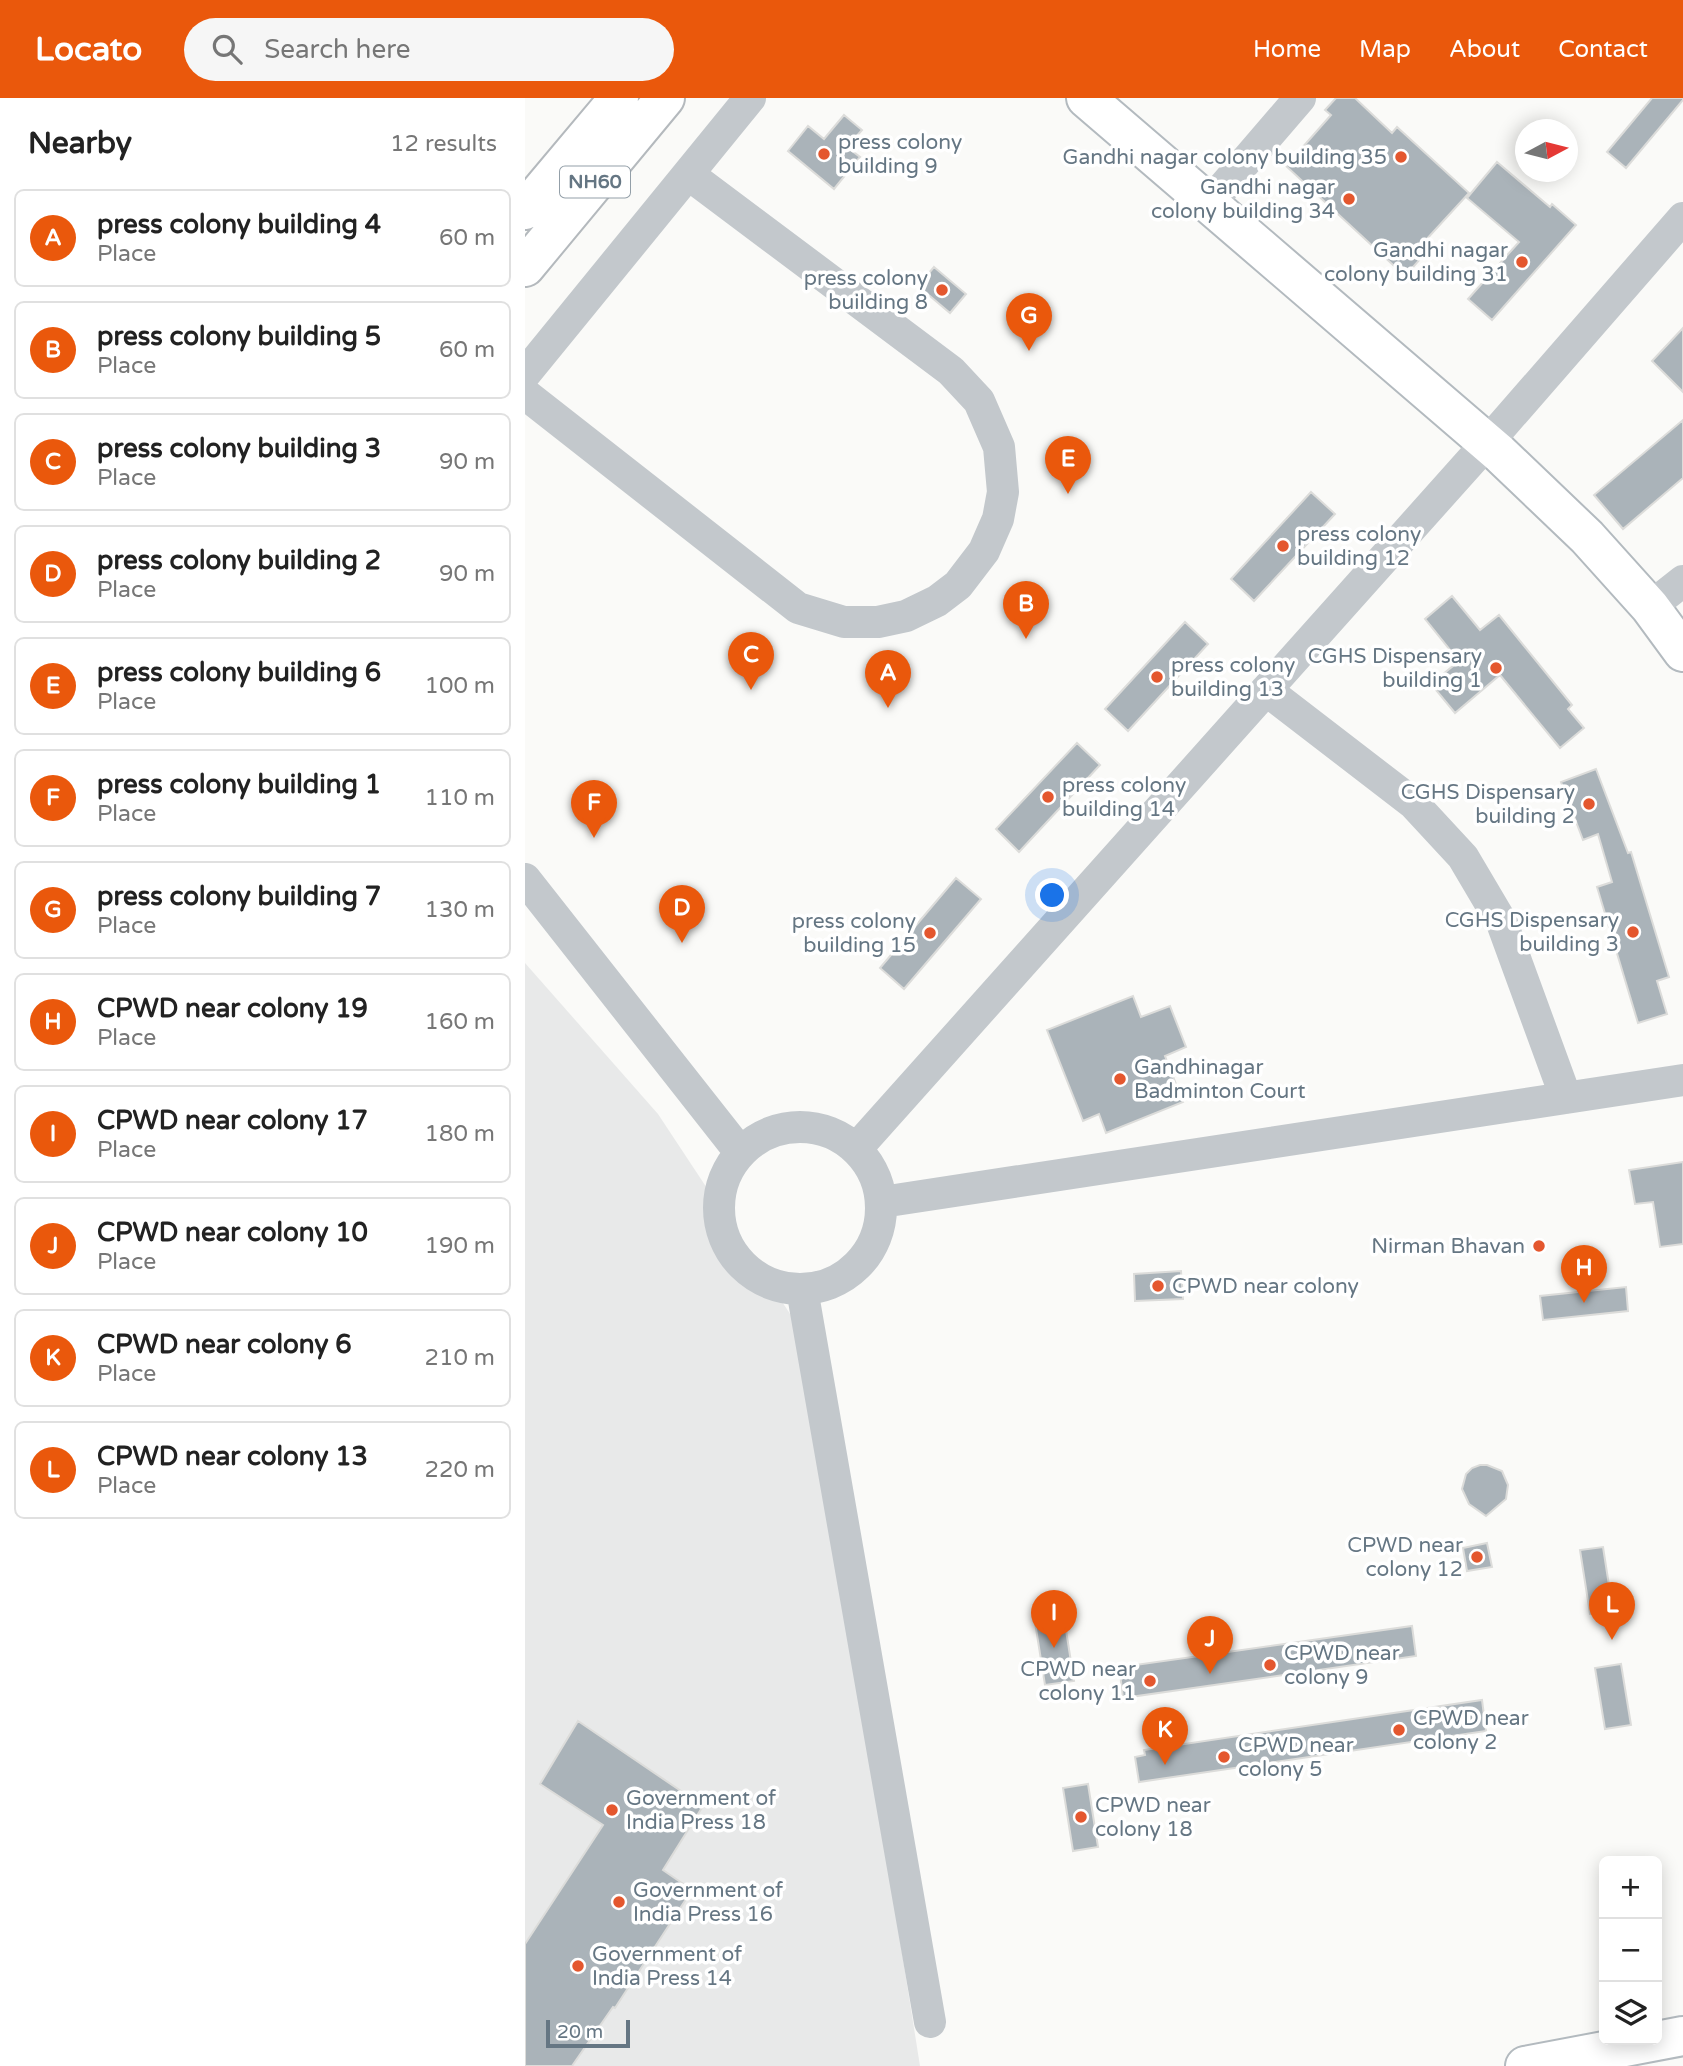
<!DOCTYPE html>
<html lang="en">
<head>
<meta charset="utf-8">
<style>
  body { margin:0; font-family:"Varela Round",sans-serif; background:#f6f6f6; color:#222 }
  .controls { position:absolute; right:21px; bottom:21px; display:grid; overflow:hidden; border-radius:10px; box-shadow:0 4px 18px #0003 }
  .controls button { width:63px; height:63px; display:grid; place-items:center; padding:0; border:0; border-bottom:2px solid #e0e0e0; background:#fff; color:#222; font:35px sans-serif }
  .compass { position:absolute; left:990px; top:21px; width:63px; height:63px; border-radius:50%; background:#fff; box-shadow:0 4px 18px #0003; rotate:83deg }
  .scale { position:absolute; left:21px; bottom:18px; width:84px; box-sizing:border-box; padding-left:7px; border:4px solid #657683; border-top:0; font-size:19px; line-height:24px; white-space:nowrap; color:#657683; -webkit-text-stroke:5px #fff; paint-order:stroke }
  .you { position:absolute; left:528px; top:798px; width:24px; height:24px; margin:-18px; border:5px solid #fff; border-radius:50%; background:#1a73e8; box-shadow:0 0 0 10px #1a73e833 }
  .badge { display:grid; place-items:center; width:46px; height:46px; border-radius:50%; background:#ea580c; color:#fff; font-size:23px; font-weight:700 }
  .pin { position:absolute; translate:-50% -58px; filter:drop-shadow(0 2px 4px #0008) }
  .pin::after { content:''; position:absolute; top:37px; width:24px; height:21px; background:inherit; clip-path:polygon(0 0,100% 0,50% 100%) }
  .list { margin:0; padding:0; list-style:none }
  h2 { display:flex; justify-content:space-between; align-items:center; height:91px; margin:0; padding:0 28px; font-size:30px }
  h2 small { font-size:23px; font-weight:400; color:#767676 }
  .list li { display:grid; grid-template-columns:46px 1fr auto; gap:21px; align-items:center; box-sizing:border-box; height:98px; margin:0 14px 14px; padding:0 14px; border:2px solid #e0e0e0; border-radius:10px }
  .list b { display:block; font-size:26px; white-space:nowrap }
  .list p { margin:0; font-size:23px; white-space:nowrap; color:#767676 }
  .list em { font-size:23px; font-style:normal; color:#767676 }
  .icon { flex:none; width:38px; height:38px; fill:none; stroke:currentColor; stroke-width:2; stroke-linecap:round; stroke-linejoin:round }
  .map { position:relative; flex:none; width:1158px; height:1968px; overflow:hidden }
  header { display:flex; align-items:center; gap:42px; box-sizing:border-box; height:98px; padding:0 35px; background:#ea580c; color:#fff }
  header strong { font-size:33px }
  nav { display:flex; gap:38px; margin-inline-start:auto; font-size:24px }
  .search { width:490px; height:63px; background:#f6f6f6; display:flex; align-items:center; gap:18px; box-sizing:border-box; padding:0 24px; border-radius:38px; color:#767676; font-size:26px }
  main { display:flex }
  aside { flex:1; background:#fff }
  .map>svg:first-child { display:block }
  .built { fill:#e8e9e9 }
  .building { fill:#aab3b9; stroke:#dcdcda; stroke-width:2 }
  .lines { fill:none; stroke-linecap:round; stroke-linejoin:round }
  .secondary-casing { stroke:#b3babf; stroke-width:42 }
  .highway-casing { stroke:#b4b9bd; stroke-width:42 }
  .street { stroke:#c3c8cc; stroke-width:32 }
  .secondary { stroke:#fff; stroke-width:38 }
  .highway { stroke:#fff; stroke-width:38 }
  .poi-dot { fill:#e4572e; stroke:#fff; stroke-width:2.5 }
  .labels { text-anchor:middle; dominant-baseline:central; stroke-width:7; stroke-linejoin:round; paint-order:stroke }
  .shield { fill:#fff; stroke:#939fa8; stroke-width:2 }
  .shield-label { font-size:19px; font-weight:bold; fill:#657683 }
  .poi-label { font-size:21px; fill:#657683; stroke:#fff; text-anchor:start }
</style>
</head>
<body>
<header>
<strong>Locato</strong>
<div class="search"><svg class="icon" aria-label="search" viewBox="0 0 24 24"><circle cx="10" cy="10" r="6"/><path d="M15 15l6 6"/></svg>Search here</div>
<nav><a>Home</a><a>Map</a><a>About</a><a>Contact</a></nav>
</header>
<main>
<aside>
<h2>Nearby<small>12 results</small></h2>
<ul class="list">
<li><span class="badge">A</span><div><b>press colony building 4</b><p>Place</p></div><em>60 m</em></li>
<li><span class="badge">B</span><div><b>press colony building 5</b><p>Place</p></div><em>60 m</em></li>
<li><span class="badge">C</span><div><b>press colony building 3</b><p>Place</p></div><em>90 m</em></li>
<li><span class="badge">D</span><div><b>press colony building 2</b><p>Place</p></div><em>90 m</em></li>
<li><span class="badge">E</span><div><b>press colony building 6</b><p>Place</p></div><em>100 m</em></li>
<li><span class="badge">F</span><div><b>press colony building 1</b><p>Place</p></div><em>110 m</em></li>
<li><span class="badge">G</span><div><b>press colony building 7</b><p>Place</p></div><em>130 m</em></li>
<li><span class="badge">H</span><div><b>CPWD near colony 19</b><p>Place</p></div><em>160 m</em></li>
<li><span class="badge">I</span><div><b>CPWD near colony 17</b><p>Place</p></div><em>180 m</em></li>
<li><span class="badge">J</span><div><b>CPWD near colony 10</b><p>Place</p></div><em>190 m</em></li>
<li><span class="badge">K</span><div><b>CPWD near colony 6</b><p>Place</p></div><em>210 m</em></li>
<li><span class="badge">L</span><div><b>CPWD near colony 13</b><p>Place</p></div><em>220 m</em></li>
</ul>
</aside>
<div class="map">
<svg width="1158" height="1968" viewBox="0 0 1158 1968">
  <rect width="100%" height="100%" fill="#fafaf8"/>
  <path class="built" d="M0 865 133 1016 279 1237 395 1968H0Z"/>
  <path class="building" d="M811 0H830L867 35 872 29 944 95 899 144 905 150 880 178 761 68 806 17 800 12Z
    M1127 0H1158V2L1101 70 1082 54Z
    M319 17 337 32 322 49 335 59 309 91 263 53 283 28 299 41Z
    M972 64 1025 109 1027 106 1051 127 967 222 943 201 994 144 942 100Z
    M409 169 441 196 425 215 393 188Z
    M1158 230V294L1127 263Z
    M1158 322V380L1098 431 1069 397Z
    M786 394 810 416 729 503 706 481Z
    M927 498 955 532 974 517 1047 607 1043 611 1059 630 1035 650 975 577 930 615 906 586 934 563 900 521Z
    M660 524 683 546 603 633 580 611Z
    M552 645 575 667 494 754 471 731Z
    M1071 671 1103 755 1106 754 1144 879 1132 883 1142 916 1113 925 1072 789 1087 784 1073 736 1058 742 1036 684Z
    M431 780 456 801 379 891 355 870Z
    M608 898 616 919 645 908 661 949 640 958 658 1004 581 1035 574 1016 558 1023 522 932Z
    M1158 1064V1146L1135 1149 1128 1104 1110 1106 1104 1072Z
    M656 1173 658 1201 610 1203 609 1176Z
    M1101 1189 1103 1213 1018 1222 1015 1198Z
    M955 1367H962L977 1373 983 1387 981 1401 961 1418 944 1406 937 1391 941 1376 947 1370Z
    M962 1445 967 1469 942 1473 938 1450Z
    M1078 1449 1088 1513 1065 1516 1055 1452Z
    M538 1513 549 1583 520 1587 509 1518Z
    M887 1528 891 1558 598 1600 595 1575 604 1573 603 1568Z
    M1096 1566 1106 1627 1080 1631 1070 1570Z
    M957 1602 961 1633 614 1684 610 1659 620 1657 619 1652Z
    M53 1623 178 1708 138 1772 167 1792 90 1910 88 1909 47 1968H0V1846L78 1727 15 1686Z
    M563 1686 573 1749 548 1753 538 1690Z"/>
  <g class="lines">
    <defs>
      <path id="secondary" d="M561 0 974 355 1062 439 1125 509 1158 554
        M1000 1968 1158 1938"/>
      <path id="highway" d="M0 112 94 0
        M0 169 140 0"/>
    </defs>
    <use href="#secondary" class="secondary-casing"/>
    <use href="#highway" class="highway-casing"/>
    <path class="street" d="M684 106 775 0
      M0 276 225 0
      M0 296 273 510 319 524H353L381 518 412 503 433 487 459 453 473 421 478 394 474 349 454 303 426 273 163 76
      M1125 509 1158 483
      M741 592 888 705 938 759 977 825 1041 1000
      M0 781 215 1054
      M194 1110a81 81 0 1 1 162 0a81 81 0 1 1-162 0Z
      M331 1051 962 345 1158 120
      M357 1104 1158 982
      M277 1191 405 1924"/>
    <use href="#secondary" class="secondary"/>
    <use href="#highway" class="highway"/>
  </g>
  <g class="poi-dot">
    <circle cx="299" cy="56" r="7"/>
    <circle cx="876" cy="59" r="7"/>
    <circle cx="824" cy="101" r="7"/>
    <circle cx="997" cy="164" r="7"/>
    <circle cx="417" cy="192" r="7"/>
    <circle cx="758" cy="448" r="7"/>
    <circle cx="971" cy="570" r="7"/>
    <circle cx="632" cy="579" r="7"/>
    <circle cx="523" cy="699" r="7"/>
    <circle cx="1064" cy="706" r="7"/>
    <circle cx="1108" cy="834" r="7"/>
    <circle cx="405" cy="835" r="7"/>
    <circle cx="595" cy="981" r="7"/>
    <circle cx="1014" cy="1148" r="7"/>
    <circle cx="633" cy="1188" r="7"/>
    <circle cx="952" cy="1459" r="7"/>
    <circle cx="745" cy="1567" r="7"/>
    <circle cx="625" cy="1583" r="7"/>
    <circle cx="874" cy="1632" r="7"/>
    <circle cx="699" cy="1659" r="7"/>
    <circle cx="87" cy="1712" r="7"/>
    <circle cx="556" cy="1719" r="7"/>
    <circle cx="94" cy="1804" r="7"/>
    <circle cx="53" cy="1868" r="7"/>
  </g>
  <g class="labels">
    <rect class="shield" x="35" y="68.5" width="70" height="31" rx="5"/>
    <g class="shield-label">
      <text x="70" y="84">NH60</text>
    </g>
    <g class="poi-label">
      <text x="313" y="44">press colony<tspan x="313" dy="24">building 9</tspan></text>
      <text x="862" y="59" text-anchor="end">Gandhi nagar colony building 35</text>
      <text x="810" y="89" text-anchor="end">Gandhi nagar<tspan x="810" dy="24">colony building 34</tspan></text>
      <text x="983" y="152" text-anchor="end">Gandhi nagar<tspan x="983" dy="24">colony building 31</tspan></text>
      <text x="403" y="180" text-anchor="end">press colony<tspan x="403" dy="24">building 8</tspan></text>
      <text x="772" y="436">press colony<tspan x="772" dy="24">building 12</tspan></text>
      <text x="957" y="558" text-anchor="end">CGHS Dispensary<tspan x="957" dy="24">building 1</tspan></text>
      <text x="646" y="567">press colony<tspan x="646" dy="24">building 13</tspan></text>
      <text x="537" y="687">press colony<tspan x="537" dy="24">building 14</tspan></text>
      <text x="1050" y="694" text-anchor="end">CGHS Dispensary<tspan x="1050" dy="24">building 2</tspan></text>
      <text x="1094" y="822" text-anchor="end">CGHS Dispensary<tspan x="1094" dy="24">building 3</tspan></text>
      <text x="391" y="823" text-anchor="end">press colony<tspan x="391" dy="24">building 15</tspan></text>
      <text x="609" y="969">Gandhinagar<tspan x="609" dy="24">Badminton Court</tspan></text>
      <text x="1000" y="1148" text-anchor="end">Nirman Bhavan</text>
      <text x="647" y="1188">CPWD near colony</text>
      <text x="938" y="1447" text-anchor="end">CPWD near<tspan x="938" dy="24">colony 12</tspan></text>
      <text x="759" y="1555">CPWD near<tspan x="759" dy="24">colony 9</tspan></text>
      <text x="611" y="1571" text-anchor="end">CPWD near<tspan x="611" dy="24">colony 11</tspan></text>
      <text x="888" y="1620">CPWD near<tspan x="888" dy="24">colony 2</tspan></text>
      <text x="713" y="1647">CPWD near<tspan x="713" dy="24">colony 5</tspan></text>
      <text x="101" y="1700">Government of<tspan x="101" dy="24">India Press 18</tspan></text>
      <text x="570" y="1707">CPWD near<tspan x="570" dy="24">colony 18</tspan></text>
      <text x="108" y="1792">Government of<tspan x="108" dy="24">India Press 16</tspan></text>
      <text x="67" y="1856">Government of<tspan x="67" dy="24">India Press 14</tspan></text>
    </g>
  </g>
</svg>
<div class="controls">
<button>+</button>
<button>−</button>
<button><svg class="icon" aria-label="layers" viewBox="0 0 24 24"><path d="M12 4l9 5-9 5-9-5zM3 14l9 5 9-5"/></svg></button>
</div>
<svg class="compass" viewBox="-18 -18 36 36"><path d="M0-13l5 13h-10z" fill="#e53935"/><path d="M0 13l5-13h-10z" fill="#767676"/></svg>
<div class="scale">20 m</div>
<div class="you"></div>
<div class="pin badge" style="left:363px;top:610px">A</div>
<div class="pin badge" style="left:501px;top:541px">B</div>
<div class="pin badge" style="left:226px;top:592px">C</div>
<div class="pin badge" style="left:157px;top:845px">D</div>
<div class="pin badge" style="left:543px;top:396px">E</div>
<div class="pin badge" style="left:69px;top:740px">F</div>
<div class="pin badge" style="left:504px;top:253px">G</div>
<div class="pin badge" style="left:1059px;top:1205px">H</div>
<div class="pin badge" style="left:529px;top:1550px">I</div>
<div class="pin badge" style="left:685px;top:1576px">J</div>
<div class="pin badge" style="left:640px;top:1667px">K</div>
<div class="pin badge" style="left:1087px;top:1542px">L</div>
</div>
</main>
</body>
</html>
